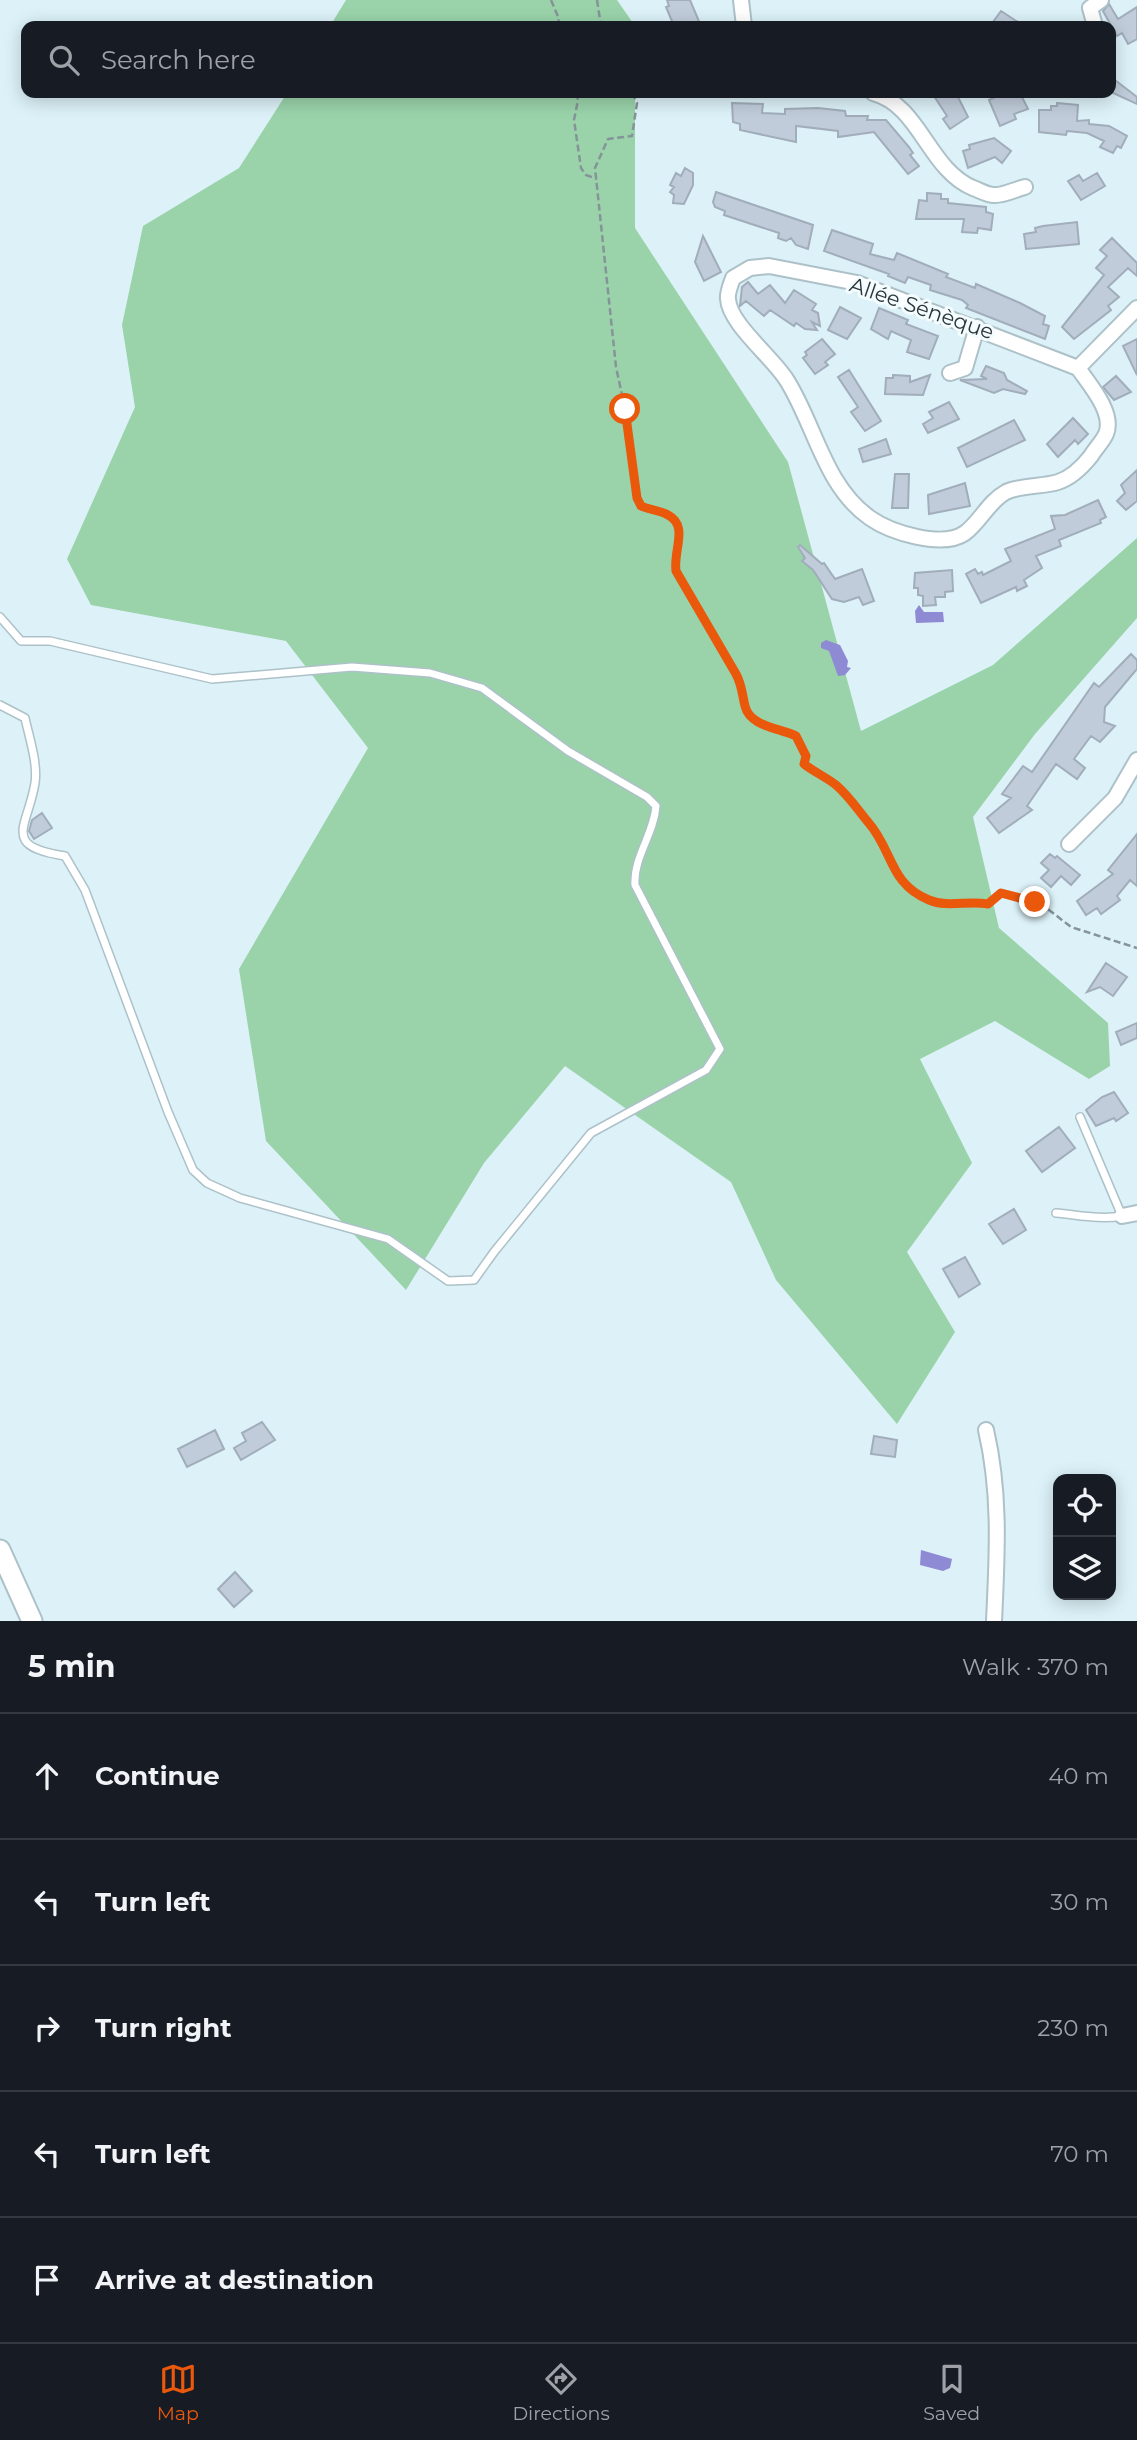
<!DOCTYPE html>
<html lang="en">
<head>
<meta charset="utf-8">
<style>
  body { margin:0; font-family:Montserrat,sans-serif; background:#20242c; color:#f1f3f6 }
  .controls { position:absolute; right:21px; bottom:21px; display:grid; overflow:hidden; border-radius:14px; box-shadow:0 4px 18px #0003 }
  .controls button { width:63px; height:63px; display:grid; place-items:center; padding:0; border:0; border-bottom:2px solid #363941; background:#171b24; color:#f1f3f6; font:35px sans-serif }
  .stop { position:absolute; width:21px; height:21px; margin:-16px; border:5px solid #ea580c; border-radius:50%; background:#fff }
  .stop.end { background:#ea580c; border-color:#fff; box-shadow:0 2px 7px #0008 }
  .list { margin:0; padding:0; list-style:none }
  h2 { display:flex; justify-content:space-between; align-items:center; height:91px; margin:0; padding:0 28px; font-size:30px }
  h2 small { font-size:23px; font-weight:400; color:#9ea1a6 }
  .list li { display:grid; grid-template-columns:46px 1fr auto; gap:21px; align-items:center; box-sizing:border-box; height:126px; padding:0 28px; border-top:2px solid #363941 }
  .list b { display:block; font-size:26px; white-space:nowrap }
  .list em { font-size:23px; font-style:normal; color:#9ea1a6 }
  .icon { flex:none; width:38px; height:38px; fill:none; stroke:currentColor; stroke-width:2; stroke-linecap:round; stroke-linejoin:round }
  .map { position:relative; flex:none; width:1137px; height:1621px; overflow:hidden }
  .search { position:absolute; background:#171b24; box-shadow:0 4px 18px #0003; left:21px; right:21px; top:21px; height:77px; display:flex; align-items:center; gap:18px; box-sizing:border-box; padding:0 24px; border-radius:14px; color:#9ea1a6; font-size:26px }
  .sheet { height:721px; background:#171b24 }
  nav { display:flex; justify-content:space-around; align-items:center; box-sizing:border-box; height:98px; border-top:2px solid #363941; background:#171b24; font-size:19px; color:#9ea1a6 }
  nav a { display:grid; justify-items:center; gap:4px }
  nav .on { color:#ea580c }
  .map>svg:first-child { display:block }
  .green { fill:#9ad3aa }
  .water { fill:#8f8ad4 }
  .building { fill:#c0ccda; stroke:#a1adbb; stroke-width:2 }
  .lines { fill:none; stroke-linecap:round; stroke-linejoin:round }
  .lane-casing { stroke:#adc1c8; stroke-width:10 }
  .street-casing { stroke:#adc1c8; stroke-width:18 }
  .secondary-casing { stroke:#adc1c8; stroke-width:23 }
  .path { stroke:#859499; stroke-width:2.5; stroke-dasharray:7 3.5; stroke-linecap:butt }
  .lane { stroke:#fff; stroke-width:7 }
  .street { stroke:#fff; stroke-width:14 }
  .secondary { stroke:#fff; stroke-width:19 }
  .route { stroke:#ea580c; stroke-width:9 }
  .labels { text-anchor:middle; dominant-baseline:central; stroke-width:6; stroke-linejoin:round; paint-order:stroke }
  .street-label { font-size:21px; fill:#2d3538; stroke:#f3fcfe }
</style>
</head>
<body>
<div class="map">
<svg width="1137" height="1621" viewBox="0 0 1137 1621">
  <rect width="100%" height="100%" fill="#dcf1f8"/>
  <path class="green" d="M346 0H617L635 26H330Z
    M287 93H635V228L788 462 861 731 993 665 1137 538V618L1035 734 973 817 999 928 1108 1023 1110 1066 1089 1079 995 1021 920 1059 972 1163 907 1252 955 1332 897 1424 776 1280 731 1182 565 1066 484 1163 406 1290 266 1141 239 969 368 748 286 641 91 605 67 559 135 407 122 325 143 226 239 168Z"/>
  <path class="water" d="M919 605 924 612H943L944 622 916 623 915 611Z
    M826 640 840 645 848 661 847 667 851 668 845 675 838 676 829 651 821 648V643Z
    M921 1550 952 1559 950 1568 943 1571 920 1565Z"/>
  <path class="building" d="M667 0H690L701 26H674L666 7 669 6Z
    M1109 4 1118 19 1137 7V39L1128 44 1122 33 1117 36 1103 11Z
    M1001 11 1024 26H990Z
    M1111 77 1137 97V104L1111 92Z
    M932 93H956L968 117 950 129 943 119 947 116Z
    M1003 93H1020L1028 109 1014 114 1016 119 1000 126 989 100Z
    M732 103 763 104 762 113 785 114V109L818 108 845 111 846 116H868L867 120H886L909 147 913 153 910 155 919 166 908 174 874 132 838 137V131L796 126V142L740 130V124L733 122Z
    M1057 103 1078 105 1077 121 1089 120V124L1109 126 1127 136 1121 148 1117 146 1113 153 1100 147 1104 141 1087 133 1067 131 1066 135 1039 132V110H1051V106H1057Z
    M994 138 1011 151 1002 163 995 157 968 168 963 151 970 149 969 145Z
    M685 168 693 173V185L684 204 673 203 674 195 670 192 674 187 670 185 676 173 681 176Z
    M1097 173 1105 186 1081 200 1068 181 1079 175 1083 181Z
    M716 192 813 225 808 249 796 245 791 238 786 241 778 238 779 233 724 215 725 211 715 207 713 202Z
    M927 193 941 194V199H948V203L986 207V212L993 214 991 230 978 228 977 233 962 232 964 219H916L919 200 927 201Z
    M1077 222 1079 244 1026 249 1024 234 1036 232 1035 228 1043 226Z
    M832 230 873 244 870 254 894 260 897 253 948 274 946 277 975 288 976 284 1020 303 1045 316 1043 324 1049 326 1045 339 966 308 968 305 962 300 930 290 931 285 908 277 905 283 888 276 889 274 824 251Z
    M703 236 721 272 704 281 695 262Z
    M1112 238 1137 263V276L1128 268 1108 287 1119 297 1108 306 1111 310 1074 339 1062 327 1104 275 1096 268 1107 256 1100 250Z
    M748 282 758 294 770 285 785 303 794 290 816 304 812 310 818 313 820 326 812 322 817 330 805 329 796 323 794 326 770 310 764 316 746 301 740 306 742 287Z
    M840 307 861 318 847 339 828 330Z
    M879 308 908 320 906 324 938 336 929 359 907 352 911 340 891 331 888 339 871 329Z
    M822 339 835 354 825 362 828 365 815 374 803 358 807 355 805 352Z
    M1137 339V375L1123 346Z
    M986 366 1004 373 1007 380 1027 391 1025 394 1003 389 994 393 960 380 987 379 981 376Z
    M849 370 881 421 865 431 851 412 858 407 838 377Z
    M893 375 910 376V382L930 375 923 395 885 394 886 378H893Z
    M1116 376 1131 392 1114 400 1103 387Z
    M949 402 959 419 928 433 923 424 933 418 929 412Z
    M1073 418 1088 434 1078 444 1075 440 1058 457 1047 444Z
    M1014 420 1025 440 967 467 958 448Z
    M886 439 891 454 863 462 859 449Z
    M1137 470V501L1126 510 1117 501 1125 493 1121 485Z
    M895 474H909L908 508H892Z
    M965 483 970 506 929 514 928 495Z
    M1098 500 1106 517 1100 520 1101 523 1059 540 1061 546 1036 556 1042 568 1024 580 1027 586 1017 591 1016 587 981 603 966 574 975 569 978 574 982 572 983 575 1011 561 1005 549 1055 529 1051 516 1065 515Z
    M800 545 822 564 824 563 835 579 862 569 874 601 863 605 859 597 844 602 832 599 813 570 802 561 805 558 798 547Z
    M952 570 953 591 945 592V597H935L936 605 923 606V596L918 595V588H914L915 573Z
    M1131 654 1137 660V669L1105 707 1104 722 1115 726 1100 742 1091 736 1074 759 1085 768 1077 779 1056 764 1027 806 1032 810 999 833 987 818 1011 798 1002 794 1023 766 1032 772 1094 683 1099 687Z
    M42 813 52 828 34 839 29 831 32 820Z
    M1137 834V886L1130 880 1117 896 1120 900 1101 914 1097 908 1086 915 1077 901 1113 874 1108 870Z
    M1050 854 1055 858 1057 856 1080 875 1071 885 1061 876 1051 887 1041 878 1049 870 1041 863Z
    M1106 963 1127 977 1113 996 1100 987 1087 992Z
    M1137 1023V1038L1121 1045 1116 1032Z
    M1114 1092 1128 1113 1116 1121 1114 1118 1096 1126 1086 1110 1102 1097Z
    M1059 1127 1075 1148 1042 1172 1026 1151Z
    M1014 1209 1026 1230 1003 1244 989 1224Z
    M965 1257 980 1284 959 1297 943 1269Z
    M262 1422 275 1440 241 1460 234 1448 246 1441 242 1433Z
    M215 1430 224 1449 187 1467 178 1449Z
    M874 1436 897 1440 895 1457 871 1454Z
    M235 1572 252 1591 234 1607 218 1589Z"/>
  <g class="lines">
    <defs>
      <path id="lane" d="M0 617 21 641H50L212 679 352 667 430 673 482 688 568 751 647 797 656 806C654 834 633 858 635 885L720 1049 706 1070 591 1133 494 1252 474 1280 448 1281 388 1239 240 1198 207 1183 193 1170 168 1112 85 890 65 856C0 846 28 827 35 783 38 763 29 737 25 718L0 705
        M1056 1213C1079 1215 1100 1220 1122 1216L1080 1117"/>
      <path id="street" d="M741 0 744 26
        M1095 26 1090 8 1101 0
        M873 93C920 105 928 169 973 188 979 190 987 195 994 195 1003 196 1016 189 1025 187
        M769 266 857 283 1078 368C1089 384 1115 413 1106 434 1103 441 1095 449 1091 456 1083 466 1071 478 1058 482 1042 487 1021 485 1006 492 988 502 981 521 965 533 942 549 890 532 870 518 824 486 815 424 786 379 771 356 729 323 728 299 727 293 731 284 733 278L750 268Z
        M1078 368 1137 308
        M950 373 965 368 977 327
        M1069 844 1115 798 1137 760
        M1122 1216 1137 1213
        M986 1430C1001 1494 997 1556 994 1621"/>
      <path id="secondary" d="M0 1550 32 1621"/>
    </defs>
    <use href="#lane" class="lane-casing"/>
    <use href="#street" class="street-casing"/>
    <use href="#secondary" class="secondary-casing"/>
    <path class="path" d="M551 0 559 19 557 26
      M597 0 601 26
      M576 93 578 100 574 120 581 168 586 175 597 179
      M632 93 637 103 632 136 608 139 595 168 616 367 625 409 632 472 641 506C650 510 659 510 668 515 689 526 673 550 676 571L736 674C742 685 742 694 745 706 750 727 780 728 796 736L806 756 804 764C814 772 826 777 836 785 848 795 858 810 868 822 893 851 890 884 929 900 948 908 968 900 988 904L1001 893H1008L1044 906 1071 927 1137 948"/>
    <use href="#lane" class="lane"/>
    <use href="#street" class="street"/>
    <use href="#secondary" class="secondary"/>
  </g>
  <g class="lines">
    <path class="route" d="M625 409 637 498 641 506C650 510 659 510 668 515 689 526 673 550 676 571L736 674C742 685 742 694 745 706 750 727 780 728 796 736L806 756 804 764C814 772 826 777 836 785 848 795 858 810 868 822 893 850 889 884 929 900 948 908 968 900 988 904L1001 893 1035 902"/>
  </g>
  <g class="labels">
    <g class="street-label">
      <text transform="translate(922 308) rotate(19)">Allée Sénèque</text>
    </g>
  </g>
</svg>
<div class="controls">
<button><svg class="icon" aria-label="locate" viewBox="0 0 24 24"><circle cx="12" cy="12" r="6"/><path d="M12 2v4M12 18v4M2 12h4M18 12h4"/></svg></button>
<button><svg class="icon" aria-label="layers" viewBox="0 0 24 24"><path d="M12 4l9 5-9 5-9-5zM3 14l9 5 9-5"/></svg></button>
</div>
<div class="stop" style="left:625px;top:409px"></div>
<div class="stop end" style="left:1035px;top:902px"></div>
<div class="search"><svg class="icon" aria-label="search" viewBox="0 0 24 24"><circle cx="10" cy="10" r="6"/><path d="M15 15l6 6"/></svg>Search here</div>
</div>
<section class="sheet">
<h2>5 min<small>Walk · 370 m</small></h2>
<ul class="list">
<li><svg class="icon" aria-label="ahead" viewBox="0 0 24 24"><path d="M12 20V5M6 11l6-6 6 6"/></svg><div><b>Continue</b></div><em>40 m</em></li>
<li><svg class="icon" aria-label="left" viewBox="0 0 24 24"><path d="M17 20v-9H6M10 6l-5 5 5 5"/></svg><div><b>Turn left</b></div><em>30 m</em></li>
<li><svg class="icon" aria-label="right" viewBox="0 0 24 24"><path d="M7 20v-9h11M14 6l5 5-5 5"/></svg><div><b>Turn right</b></div><em>230 m</em></li>
<li><svg class="icon" aria-label="left" viewBox="0 0 24 24"><path d="M17 20v-9H6M10 6l-5 5 5 5"/></svg><div><b>Turn left</b></div><em>70 m</em></li>
<li><svg class="icon" aria-label="arrive" viewBox="0 0 24 24"><path d="M6 21V4h12l-3 4 3 4H6"/></svg><div><b>Arrive at destination</b></div></li>
</ul>
</section>
<nav>
<a class="on"><svg class="icon" aria-label="map" viewBox="0 0 24 24"><path d="M3 6l6-2 6 2 6-2v14l-6 2-6-2-6 2zM9 4v14M15 6v14"/></svg>Map</a>
<a><svg class="icon" aria-label="directions" viewBox="0 0 24 24"><path d="M12 3l9 9-9 9-9-9zM9 14v-3h6M13 9l2 2-2 2"/></svg>Directions</a>
<a><svg class="icon" aria-label="saved" viewBox="0 0 24 24"><path d="M7 4h10v16l-5-4-5 4z"/></svg>Saved</a>
</nav>
</body>
</html>
